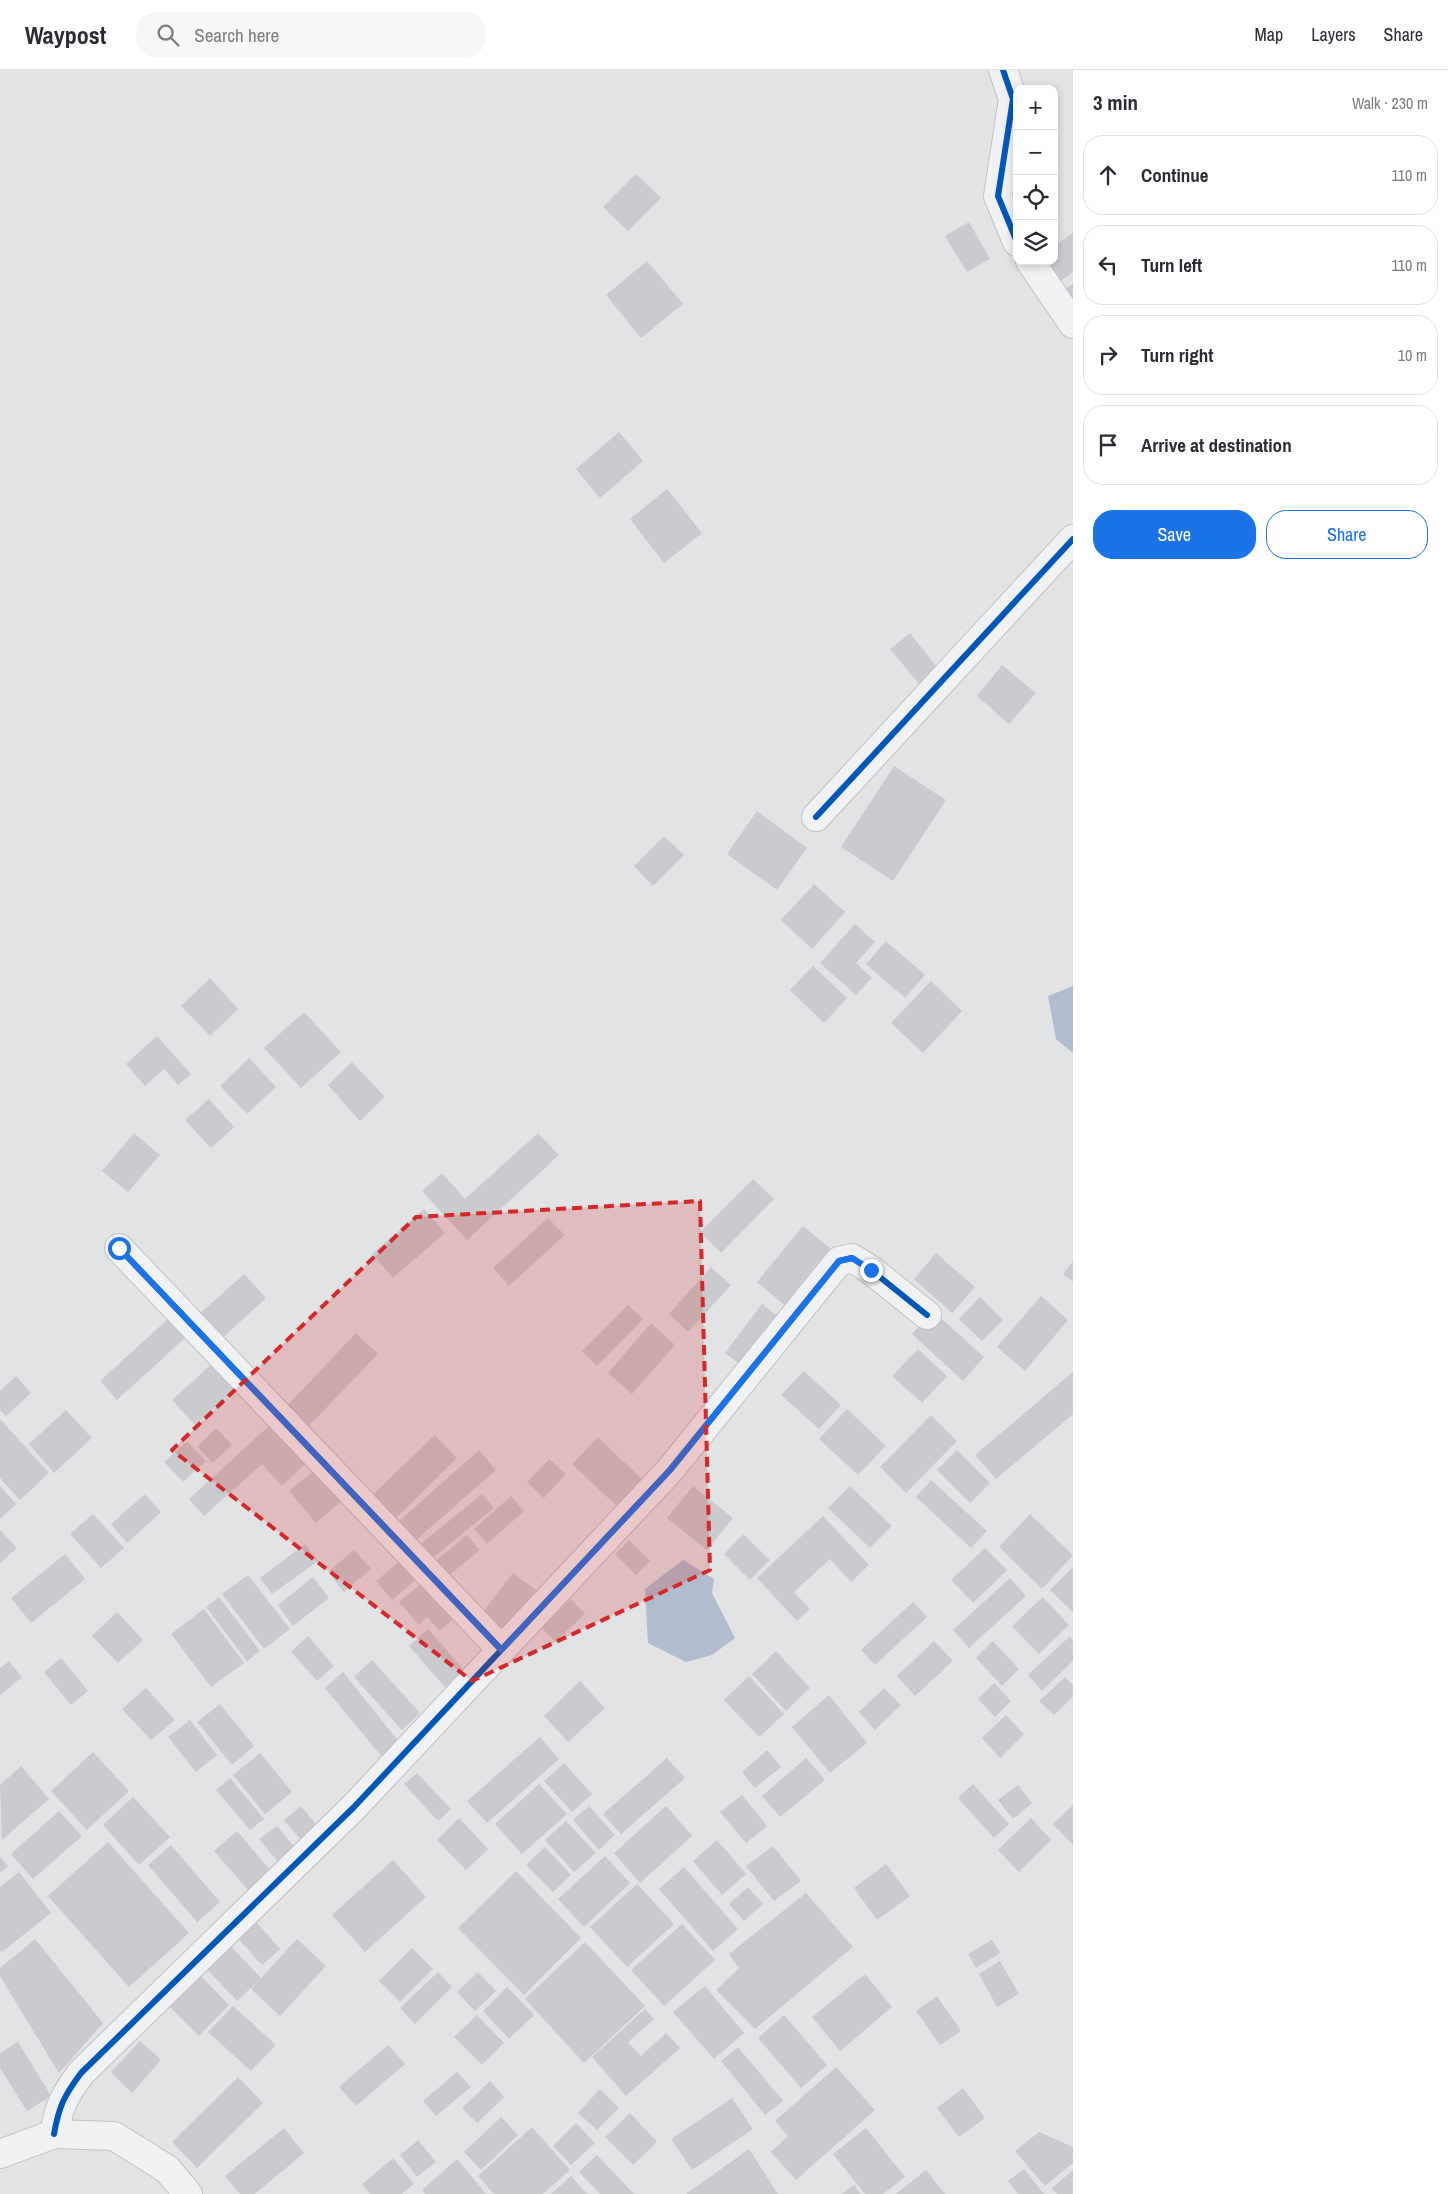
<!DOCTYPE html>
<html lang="en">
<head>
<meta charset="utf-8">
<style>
  body { margin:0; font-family:"Archivo Narrow",sans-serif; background:#f7f7f7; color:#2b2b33 }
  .controls { position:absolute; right:15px; top:15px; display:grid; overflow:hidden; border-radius:10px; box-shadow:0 2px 8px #0003 }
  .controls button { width:45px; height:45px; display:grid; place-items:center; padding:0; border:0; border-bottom:1px solid #e1e1e2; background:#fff; color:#2b2b33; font:25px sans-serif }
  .stop { position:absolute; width:15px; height:15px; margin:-11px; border:4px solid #1a73e8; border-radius:50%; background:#fff }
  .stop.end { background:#1a73e8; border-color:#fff; box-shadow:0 1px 5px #0008 }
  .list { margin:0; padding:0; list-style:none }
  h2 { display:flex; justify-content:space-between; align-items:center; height:65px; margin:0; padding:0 20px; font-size:21px }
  h2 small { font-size:16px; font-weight:400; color:#7c7c81 }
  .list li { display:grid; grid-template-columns:32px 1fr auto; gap:15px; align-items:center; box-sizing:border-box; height:80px; margin:0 10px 10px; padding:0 10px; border:1px solid #e1e1e2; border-radius:20px }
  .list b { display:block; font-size:19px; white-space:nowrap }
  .list em { font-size:16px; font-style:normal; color:#7c7c81 }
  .actions { display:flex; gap:10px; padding:15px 20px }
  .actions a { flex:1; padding:11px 0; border:1px solid #1a73e8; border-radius:20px; text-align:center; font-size:18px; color:#1a73e8 }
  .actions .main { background:#1a73e8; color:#fff }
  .icon { flex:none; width:28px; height:28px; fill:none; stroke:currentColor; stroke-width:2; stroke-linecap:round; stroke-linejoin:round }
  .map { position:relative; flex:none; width:1073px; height:2124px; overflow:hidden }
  header { display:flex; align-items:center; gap:30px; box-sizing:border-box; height:70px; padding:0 25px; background:#fff; border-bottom:1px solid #e1e1e2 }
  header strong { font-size:24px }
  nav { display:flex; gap:28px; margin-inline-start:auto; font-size:18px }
  .search { width:350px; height:45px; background:#f7f7f7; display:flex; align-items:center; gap:12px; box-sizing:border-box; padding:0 18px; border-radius:20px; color:#7c7c81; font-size:19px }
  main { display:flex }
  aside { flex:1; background:#fff }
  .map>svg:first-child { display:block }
  .water { fill:#b1bdcf }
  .building { fill:#c9cbce }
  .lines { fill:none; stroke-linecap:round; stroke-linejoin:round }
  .minor-casing { stroke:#bfc1c3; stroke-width:30 }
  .tertiary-casing { stroke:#bfc1c3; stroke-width:30 }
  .minor { stroke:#f0f1f2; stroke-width:28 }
  .tertiary { stroke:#f0f1f2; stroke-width:28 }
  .cycleway-casing { stroke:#eef1f5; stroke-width:9 }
  .cycleway { stroke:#0057b8; stroke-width:6 }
  .route { stroke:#1a73e8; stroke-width:6 }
  .marked { fill:#d62828; fill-opacity:0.2; stroke:#d62828; stroke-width:4; stroke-dasharray:10 6; stroke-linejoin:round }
</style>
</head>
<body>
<header>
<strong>Waypost</strong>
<div class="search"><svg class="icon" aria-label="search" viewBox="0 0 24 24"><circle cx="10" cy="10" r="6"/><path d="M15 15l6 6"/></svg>Search here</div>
<nav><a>Map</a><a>Layers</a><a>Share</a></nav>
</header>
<main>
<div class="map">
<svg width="1073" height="2124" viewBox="0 0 1073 2124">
  <rect width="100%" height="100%" fill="#e1e3e5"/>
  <path class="water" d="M1073 916V983L1056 969 1048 926Z
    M683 1490 714 1509 712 1523 735 1568 712 1585 686 1592 648 1573 645 1519Z"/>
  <path class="building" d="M636 104 661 128 628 161 603 137Z
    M969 152 990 189 967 202 945 166Z
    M1073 163V202L1057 213 1042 191H1054V176Z
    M647 191 683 234 641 268 606 225Z
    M1073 214V247L1058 223Z
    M619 362 643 391 600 428 576 399Z
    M667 419 702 463 664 493 630 449Z
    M910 563 939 600 920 615 890 579Z
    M1002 595 1036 623 1009 654 977 626Z
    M894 696 946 730 893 811 841 777Z
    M757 741 807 778 777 820 727 784Z
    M664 766 684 785 653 816 634 796Z
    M814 814 845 842 812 879 781 850Z
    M855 854 875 872 856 893 872 908 856 925 820 893Z
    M886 871 925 905 905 928 866 894Z
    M813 896 847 928 824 953 790 920Z
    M210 908 238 939 210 966 181 936Z
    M931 911 962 941 923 983 891 953Z
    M304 942 341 982 301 1018 264 978Z
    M157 966 191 1004 178 1015 164 999 145 1016 126 994Z
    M249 988 276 1017 247 1044 220 1016Z
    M352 992 385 1027 360 1051 328 1015Z
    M209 1029 234 1057 211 1078 185 1050Z
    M134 1063 160 1085 128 1122 102 1101Z
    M538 1063 559 1085 467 1170 422 1121 442 1103 465 1129Z
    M753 1109 774 1129 721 1183 700 1162Z
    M424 1139 445 1163 393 1208 372 1184Z
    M548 1148 565 1165 509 1216 493 1198Z
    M803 1156 830 1178 784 1235 757 1212Z
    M936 1183 975 1217 952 1243 914 1209Z
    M1073 1191V1212L1063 1204Z
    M711 1197 731 1215 688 1262 669 1244Z
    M244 1204 266 1228 218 1272 196 1247Z
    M1041 1226 1068 1250 1025 1301 997 1277Z
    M980 1227 1003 1250 982 1271 959 1249Z
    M762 1234 786 1253 749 1301 725 1283Z
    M628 1235 643 1249 597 1296 582 1281Z
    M933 1241 984 1287 963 1311 912 1264Z
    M168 1249 185 1268 117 1330 100 1311Z
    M651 1253 675 1275 632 1324 608 1303Z
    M356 1263 378 1284 303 1362 282 1341Z
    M918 1279 947 1306 922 1333 892 1306Z
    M214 1292 237 1318 195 1355 172 1330Z
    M804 1301 841 1335 819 1359 781 1325Z
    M1073 1302V1344L996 1409 975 1385Z
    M16 1306 31 1323 6 1346 0 1340V1321Z
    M847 1339 886 1376 858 1405 819 1369Z
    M66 1340 92 1368 54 1403 29 1374Z
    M931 1345 957 1371 906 1423 880 1397Z
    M0 1349 49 1403 20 1430 0 1408Z
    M272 1353 307 1392 282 1416 262 1394 204 1446 189 1429Z
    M216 1358 232 1375 213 1393 197 1377Z
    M435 1365 457 1388 389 1455 366 1431Z
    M598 1367 649 1416 623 1442 572 1394Z
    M187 1371 206 1391 183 1412 164 1392Z
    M479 1380 496 1400 406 1479 390 1459Z
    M957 1380 990 1413 970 1433 937 1400Z
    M549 1389 566 1404 544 1428 527 1412Z
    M317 1398 343 1430 316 1453 289 1421Z
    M931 1410 987 1461 971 1478 916 1427Z
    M0 1416 16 1434 0 1449Z
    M693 1416 733 1448 707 1480 667 1448Z
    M850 1416 892 1456 870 1478 828 1438Z
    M145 1424 161 1442 127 1473 111 1454Z
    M482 1424 494 1438 429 1491 418 1476Z
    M511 1426 524 1441 487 1474 474 1459Z
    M93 1444 124 1478 101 1498 70 1464Z
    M1030 1444 1073 1485 1042 1519 999 1477Z
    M823 1446 869 1495 851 1512 830 1489 794 1522 810 1539 797 1551 757 1508Z
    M0 1460 17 1478 0 1493Z
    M743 1464 770 1490 750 1510 724 1484Z
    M467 1465 480 1480 446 1508 433 1493Z
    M629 1470 650 1491 636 1505 615 1484Z
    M305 1474 318 1491 272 1524 260 1508Z
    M985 1478 1007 1500 973 1533 951 1510Z
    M354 1480 371 1499 344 1522 328 1502Z
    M65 1484 85 1509 31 1553 11 1528Z
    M402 1489 418 1508 392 1530 376 1511Z
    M1073 1497V1542L1050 1520Z
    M513 1503 536 1520 505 1560 482 1543Z
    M248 1505 290 1559 264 1579 222 1524Z
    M313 1507 329 1528 293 1556 278 1535Z
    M428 1508 458 1545 440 1561 427 1547 419 1555 399 1532Z
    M1010 1508 1026 1526 969 1578 953 1560Z
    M219 1527 260 1581 247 1591 206 1537Z
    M1043 1527 1069 1555 1039 1584 1012 1556Z
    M571 1529 585 1544 555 1572 541 1557Z
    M913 1532 927 1547 875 1595 861 1580Z
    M204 1539 244 1593 211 1617 171 1564Z
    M117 1542 143 1570 118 1593 92 1566Z
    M428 1559 464 1600 445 1617 409 1576Z
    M308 1566 334 1596 317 1611 291 1582Z
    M1070 1566 1073 1570V1591L1042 1621 1028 1605Z
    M934 1571 953 1591 915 1626 897 1606Z
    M993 1571 1019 1599 1002 1616 976 1588Z
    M776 1581 810 1618 786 1641 752 1604Z
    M61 1588 88 1621 71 1635 44 1602Z
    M372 1590 420 1643 402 1660 354 1607Z
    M9 1591 22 1607 0 1625V1598Z
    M343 1602 399 1672 382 1687 325 1618Z
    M749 1606 784 1644 759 1667 724 1630Z
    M1065 1607 1073 1616V1627L1054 1645 1039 1631Z
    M580 1611 605 1638 568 1672 544 1646Z
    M994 1613 1011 1631 995 1647 978 1629Z
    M146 1618 175 1650 151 1670 122 1639Z
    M884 1618 901 1635 875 1660 859 1642Z
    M829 1625 867 1673 830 1703 792 1657Z
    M220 1634 254 1676 232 1695 197 1652Z
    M1006 1645 1024 1664 1000 1688 982 1668Z
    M190 1650 217 1685 196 1702 168 1667Z
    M540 1667 559 1689 487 1753 467 1731Z
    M767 1680 781 1697 755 1718 742 1702Z
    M93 1682 129 1721 87 1760 51 1721Z
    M260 1683 292 1722 265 1744 233 1705Z
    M667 1688 685 1708 621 1764 603 1744Z
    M806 1688 825 1710 780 1747 762 1726Z
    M564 1693 592 1724 572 1742 544 1711Z
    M21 1696 49 1729 2 1770 0 1715Z
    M417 1703 451 1739 438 1751 404 1714Z
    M230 1708 264 1749 250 1760 216 1720Z
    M539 1714 567 1744 522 1784 495 1754Z
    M973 1714 1009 1754 994 1768 958 1728Z
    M1018 1715 1032 1733 1013 1749 998 1730Z
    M742 1725 767 1756 746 1773 720 1742Z
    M133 1727 170 1767 139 1795 103 1755Z
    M1073 1735V1775L1053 1754Z
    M301 1736 323 1763 306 1776 284 1750Z
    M589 1736 615 1765 599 1780 573 1750Z
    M666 1736 692 1766 640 1813 614 1783Z
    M59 1741 82 1766 33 1809 11 1784Z
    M459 1748 488 1779 466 1800 437 1770Z
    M1031 1748 1051 1770 1019 1802 998 1780Z
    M566 1751 596 1783 574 1802 545 1770Z
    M277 1756 296 1779 279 1793 259 1769Z
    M237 1761 272 1802 250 1822 214 1781Z
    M717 1770 746 1804 722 1825 693 1791Z
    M108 1772 189 1863 129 1917 48 1826Z
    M171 1775 220 1832 197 1852 148 1795Z
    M773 1776 801 1811 774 1831 746 1796Z
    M545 1777 571 1805 553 1822 526 1795Z
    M605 1786 630 1813 584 1857 558 1829Z
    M0 1787 8 1796 0 1803Z
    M393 1790 426 1827 365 1882 332 1845Z
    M886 1794 910 1826 877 1850 854 1818Z
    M684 1797 738 1859 713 1881 659 1819Z
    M516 1801 581 1868 524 1925 458 1858Z
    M19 1802 51 1843 2 1882 0 1880V1817Z
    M637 1814 674 1854 627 1897 590 1857Z
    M748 1817 763 1834 744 1851 729 1834Z
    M806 1823 853 1877 755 1959 716 1920 739 1898 729 1884Z
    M253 1848 280 1879 262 1895 234 1864Z
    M682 1854 715 1890 664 1936 631 1900Z
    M35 1869 103 1953 59 2003 0 1906V1898Z
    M297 1869 326 1896 280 1946 251 1919Z
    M992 1870 1000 1883 976 1898 968 1884Z
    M585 1872 645 1936 584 1993 525 1929Z
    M228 1873 261 1908 237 1931 204 1896Z
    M412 1878 433 1899 400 1932 379 1911Z
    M1000 1891 1019 1924 997 1937 979 1904Z
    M194 1899 229 1935 199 1966 161 1928Z
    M438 1902 452 1917 415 1954 400 1938Z
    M478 1902 496 1921 475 1941 457 1922Z
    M865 1904 892 1937 840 1981 812 1947Z
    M705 1916 744 1963 714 1989 673 1942Z
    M507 1917 534 1945 509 1969 483 1941Z
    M937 1926 961 1961 940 1975 916 1941Z
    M233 1936 276 1975 251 2001 208 1962Z
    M645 1939 654 1949 628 1972 641 1986 666 1963 680 1978 626 2026 592 1987Z
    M477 1945 504 1973 482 1995 454 1967Z
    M784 1945 827 1995 801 2018 758 1968Z
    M140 1971 161 1990 132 2023 111 2002Z
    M18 1972 51 2026 27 2041 0 1998V1983Z
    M388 1975 405 1994 356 2036 339 2017Z
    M738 1977 783 2031 765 2045 721 1991Z
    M836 1997 875 2040 796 2110 771 2082 788 2066 775 2051Z
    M457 2002 471 2017 436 2046 423 2031Z
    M238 2007 263 2033 197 2098 172 2072Z
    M490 2011 504 2027 477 2053 462 2038Z
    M963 2018 985 2048 959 2067 937 2038Z
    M600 2019 619 2038 597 2060 578 2043Z
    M732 2028 753 2059 692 2100 671 2069Z
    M630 2043 657 2072 633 2095 605 2067Z
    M501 2047 518 2065 481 2100 464 2082Z
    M576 2053 595 2073 571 2095 553 2076Z
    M532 2057 570 2100 543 2124H494L478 2106Z
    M284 2058 304 2083 255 2124H240L225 2106Z
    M866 2058 905 2107 883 2124H865L833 2084Z
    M1039 2062 1073 2077V2093L1045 2116 1015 2081Z
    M418 2070 436 2092 417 2107 400 2085Z
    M749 2079 778 2124H686Z
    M597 2085 634 2124H600L579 2102Z
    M393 2088 414 2114 402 2124H370L362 2114Z
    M457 2089 486 2124H425L422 2120Z
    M1024 2099 1044 2124H1018L1008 2111Z
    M926 2100 945 2124H896Z
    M1073 2100V2124H1057L1052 2118Z
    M571 2106 587 2124H551Z
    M854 2115 860 2124H842Z"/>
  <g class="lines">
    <defs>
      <path id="minor" d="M1003 0 1013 29 998 126 1017 172
        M1030 191 1073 254
        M816 747 1073 469
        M119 1178 501 1579
        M54 2064C59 2036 64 2026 81 2003L354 1737 670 1400 839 1191 852 1188 871 1200 927 1245"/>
      <path id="tertiary" d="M0 2084 54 2064 114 2066 167 2099 188 2124"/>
    </defs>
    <use href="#minor" class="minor-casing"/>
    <use href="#tertiary" class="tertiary-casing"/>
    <use href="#minor" class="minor"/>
    <use href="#tertiary" class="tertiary"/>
    <defs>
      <path id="cycleway" d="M1003 0 1013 29 998 126 1017 172
        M816 747 1073 469
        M119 1178 501 1579
        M54 2064C59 2036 64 2026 81 2003L354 1737 670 1400 839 1191 852 1188 871 1200 927 1245"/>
    </defs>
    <use href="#cycleway" class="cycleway-casing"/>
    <use href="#cycleway" class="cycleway"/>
  </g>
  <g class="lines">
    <path class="route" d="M119 1178 501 1580 670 1400 839 1191 852 1188 871 1200"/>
  </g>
  <path class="marked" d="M700 1131 710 1500 472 1611 172 1380 416 1147Z"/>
</svg>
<div class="controls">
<button>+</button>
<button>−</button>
<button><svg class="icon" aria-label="locate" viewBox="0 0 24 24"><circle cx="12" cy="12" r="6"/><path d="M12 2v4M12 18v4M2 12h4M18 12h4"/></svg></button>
<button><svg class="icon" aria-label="layers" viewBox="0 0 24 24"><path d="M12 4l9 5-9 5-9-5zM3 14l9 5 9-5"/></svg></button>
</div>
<div class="stop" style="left:119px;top:1178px"></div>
<div class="stop end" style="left:871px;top:1200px"></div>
</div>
<aside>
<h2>3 min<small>Walk · 230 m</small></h2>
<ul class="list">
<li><svg class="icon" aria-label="ahead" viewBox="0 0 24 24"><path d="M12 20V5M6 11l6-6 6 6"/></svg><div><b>Continue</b></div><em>110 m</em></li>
<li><svg class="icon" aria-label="left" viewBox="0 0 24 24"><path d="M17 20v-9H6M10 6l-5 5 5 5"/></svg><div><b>Turn left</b></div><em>110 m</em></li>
<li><svg class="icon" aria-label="right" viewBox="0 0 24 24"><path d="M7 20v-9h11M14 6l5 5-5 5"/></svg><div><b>Turn right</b></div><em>10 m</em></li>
<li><svg class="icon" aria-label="arrive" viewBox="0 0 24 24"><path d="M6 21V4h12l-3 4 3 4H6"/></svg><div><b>Arrive at destination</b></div></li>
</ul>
<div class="actions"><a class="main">Save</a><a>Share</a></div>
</aside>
</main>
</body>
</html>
